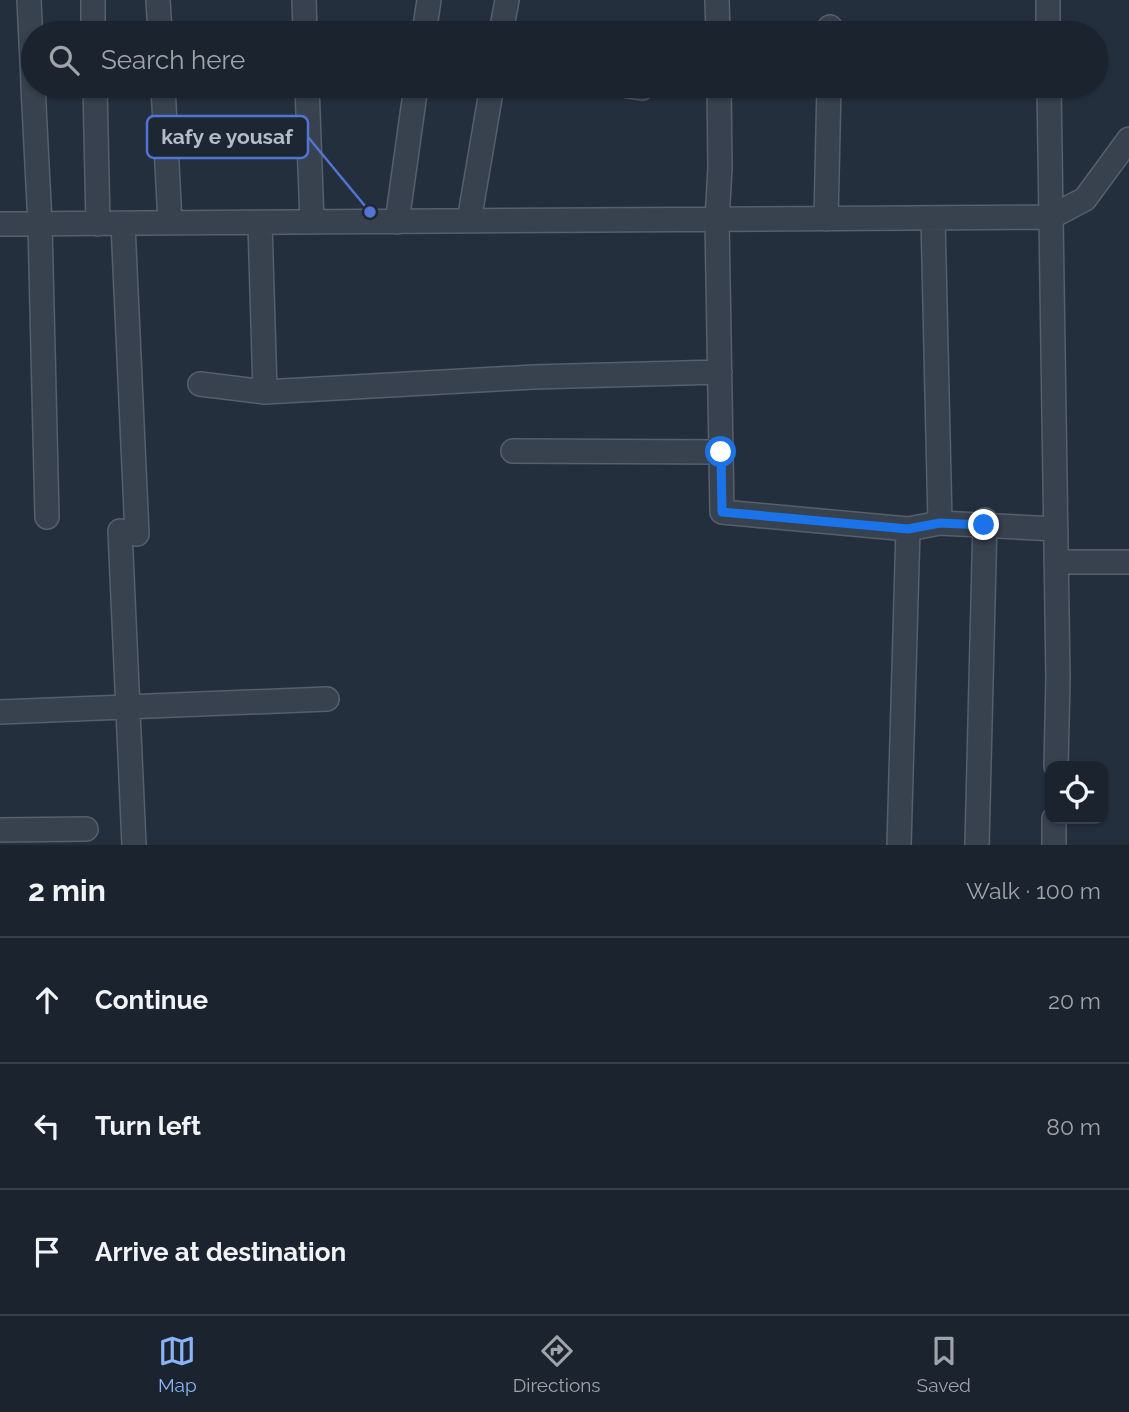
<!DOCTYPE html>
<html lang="en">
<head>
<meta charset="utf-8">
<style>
  body { margin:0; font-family:Raleway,sans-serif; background:#242b36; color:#f1f3f6 }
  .controls { position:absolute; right:21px; bottom:21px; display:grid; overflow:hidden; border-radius:14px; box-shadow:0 2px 5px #0004 }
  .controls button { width:63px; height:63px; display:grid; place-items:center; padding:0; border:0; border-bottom:2px solid #39404a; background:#1b232e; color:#f1f3f6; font:35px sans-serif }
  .stop { position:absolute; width:21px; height:21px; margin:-16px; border:5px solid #1a73e8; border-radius:50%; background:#fff }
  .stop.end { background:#1a73e8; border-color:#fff; box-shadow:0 2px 7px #0008 }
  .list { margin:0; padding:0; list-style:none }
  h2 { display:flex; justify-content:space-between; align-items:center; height:91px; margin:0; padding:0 28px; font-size:30px }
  h2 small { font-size:23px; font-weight:400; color:#a0a4aa }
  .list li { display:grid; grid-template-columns:46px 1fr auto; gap:21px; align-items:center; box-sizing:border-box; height:126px; padding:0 28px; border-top:2px solid #39404a }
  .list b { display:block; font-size:26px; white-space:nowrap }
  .list em { font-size:23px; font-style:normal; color:#a0a4aa }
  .icon { flex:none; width:38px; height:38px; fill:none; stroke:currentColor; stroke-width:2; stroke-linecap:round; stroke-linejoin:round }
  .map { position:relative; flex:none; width:1129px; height:845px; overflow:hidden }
  .search { position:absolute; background:#1b232e; box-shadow:0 2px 5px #0004; left:21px; right:21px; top:21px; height:77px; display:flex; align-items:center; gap:18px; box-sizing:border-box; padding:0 24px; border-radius:38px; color:#a0a4aa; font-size:26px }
  .sheet { height:469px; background:#1b232e }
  nav { display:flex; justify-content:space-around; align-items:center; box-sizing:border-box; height:98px; border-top:2px solid #39404a; background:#1b232e; font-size:19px; color:#a0a4aa }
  nav a { display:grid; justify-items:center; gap:4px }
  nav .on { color:#8ab4f8 }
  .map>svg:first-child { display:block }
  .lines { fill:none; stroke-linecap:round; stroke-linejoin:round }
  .minor-casing { stroke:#565f6c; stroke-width:26 }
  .minor { stroke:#38414e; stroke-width:23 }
  .route { stroke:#1a73e8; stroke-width:9 }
  .leader { fill:none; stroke:#5274d3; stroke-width:2.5 }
  .callout-dot { fill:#5274d3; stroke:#1d2633; stroke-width:2.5 }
  .callout { fill:#1d2633; stroke:#5274d3; stroke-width:2.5 }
  .callout-label { font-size:21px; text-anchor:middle; font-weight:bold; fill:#b4bcc9 }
</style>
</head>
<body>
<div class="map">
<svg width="1129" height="845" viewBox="0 0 1129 845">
  <rect width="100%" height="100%" fill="#242f3e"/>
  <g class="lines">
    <defs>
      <path id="minor" d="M29 0 33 83
        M93 0V33
        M158 0 160 33
        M304 0 305 33
        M717 0 718 33
        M1048 0V33
        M424 33 429 0
        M501 33 507 0
        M830 33V27
        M33 86 40 224 47 517
        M95 86 98 224
        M163 86 170 223
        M307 86 312 222
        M628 86 642 88
        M719 86 720 168 717 220 722 512 908 529 899 845
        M1049 86 1058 678 1056 766
        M826 219 829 86
        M469 221 492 86
        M397 222 416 86
        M0 224 1051 217 1085 199 1129 139
        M123 224 137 534 120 531 134 845
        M200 384 265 392 260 223
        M265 392 533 377 720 372
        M513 451 721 452
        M940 523 1056 529
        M908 529 940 523 933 218
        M1056 562H1129
        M0 712 327 699
        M0 830 86 829
        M977 845 985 520
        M1054 845V819"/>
    </defs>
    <use href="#minor" class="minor-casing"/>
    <use href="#minor" class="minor"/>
  </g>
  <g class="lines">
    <path class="route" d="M721 452 722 512 908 529 940 523 984 525"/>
  </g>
  <path class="leader" d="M370 212L308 137"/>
  <circle class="callout-dot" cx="370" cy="212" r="7"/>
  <rect class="callout" x="147" y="116" width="161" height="42" rx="7"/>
  <g class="callout-label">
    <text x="227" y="144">kafy e yousaf</text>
  </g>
</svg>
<div class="controls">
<button><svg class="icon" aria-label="locate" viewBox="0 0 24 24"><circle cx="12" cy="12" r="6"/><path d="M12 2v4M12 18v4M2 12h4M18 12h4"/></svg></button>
</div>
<div class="stop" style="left:721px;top:452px"></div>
<div class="stop end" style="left:984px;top:525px"></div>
<div class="search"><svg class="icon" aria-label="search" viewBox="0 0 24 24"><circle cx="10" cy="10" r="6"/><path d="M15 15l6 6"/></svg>Search here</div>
</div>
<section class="sheet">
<h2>2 min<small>Walk · 100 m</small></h2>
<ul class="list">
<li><svg class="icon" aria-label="ahead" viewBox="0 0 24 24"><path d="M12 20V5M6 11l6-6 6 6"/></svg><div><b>Continue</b></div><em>20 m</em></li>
<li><svg class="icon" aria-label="left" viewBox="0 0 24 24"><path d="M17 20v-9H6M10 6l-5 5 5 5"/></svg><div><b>Turn left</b></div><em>80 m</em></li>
<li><svg class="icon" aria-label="arrive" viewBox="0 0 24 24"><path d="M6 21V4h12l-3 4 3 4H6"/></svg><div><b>Arrive at destination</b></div></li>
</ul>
</section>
<nav>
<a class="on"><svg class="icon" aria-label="map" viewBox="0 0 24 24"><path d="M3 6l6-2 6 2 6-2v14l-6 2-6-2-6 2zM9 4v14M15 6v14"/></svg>Map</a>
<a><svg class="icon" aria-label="directions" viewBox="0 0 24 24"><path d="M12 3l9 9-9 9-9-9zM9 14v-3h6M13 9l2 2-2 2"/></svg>Directions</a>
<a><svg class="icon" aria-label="saved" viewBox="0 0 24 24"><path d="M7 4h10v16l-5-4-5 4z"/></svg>Saved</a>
</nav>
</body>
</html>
